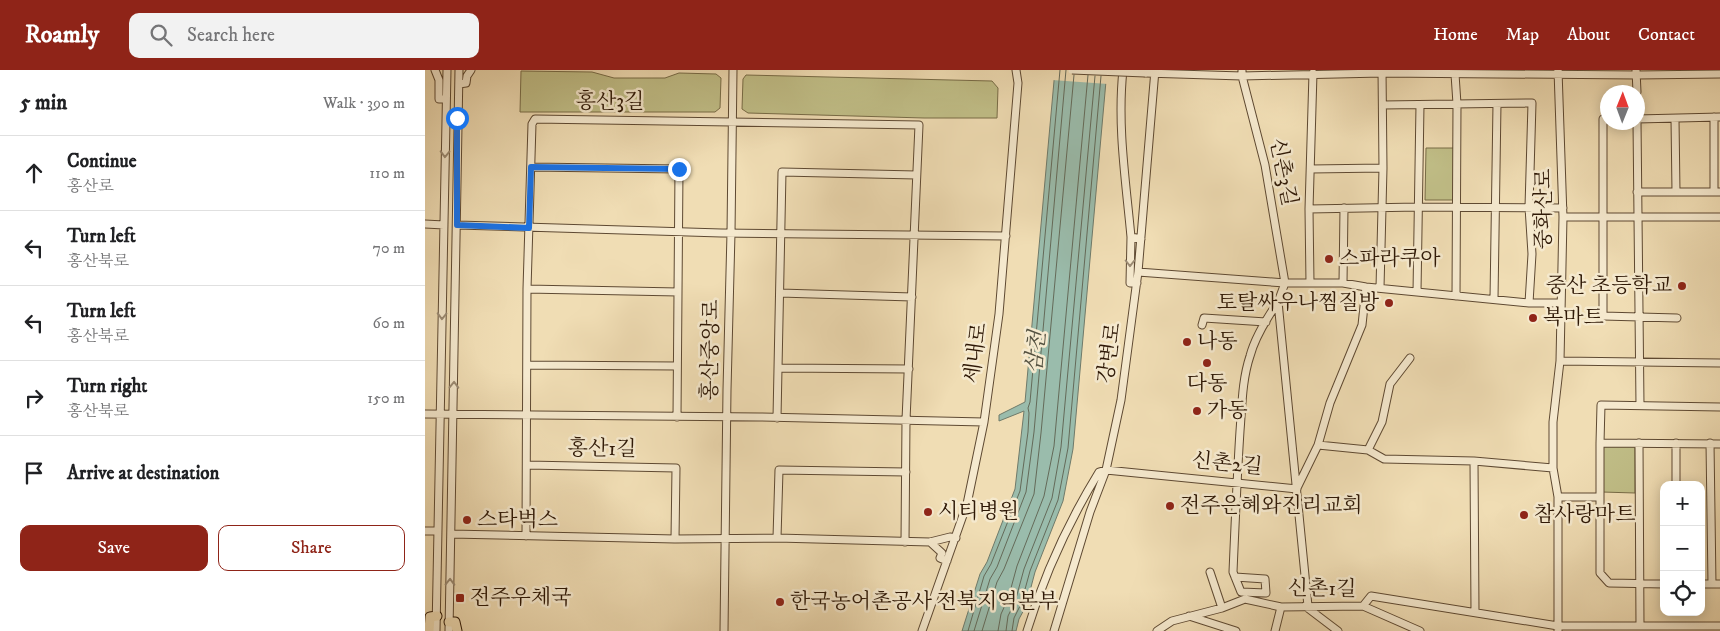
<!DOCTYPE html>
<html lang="en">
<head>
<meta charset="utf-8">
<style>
  body { margin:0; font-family:"IM FELL DW Pica","Noto Serif KR",serif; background:#f2f2f2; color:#202124 }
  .controls { position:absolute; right:15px; bottom:15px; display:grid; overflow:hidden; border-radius:10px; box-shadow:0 2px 12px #0003 }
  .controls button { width:45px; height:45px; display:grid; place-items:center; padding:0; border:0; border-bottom:1px solid #e0e0e0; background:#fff; color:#202124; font:25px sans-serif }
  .compass { position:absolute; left:1175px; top:15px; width:45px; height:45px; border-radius:50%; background:#fff; box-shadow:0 2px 12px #0003; rotate:1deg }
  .stop { position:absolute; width:15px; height:15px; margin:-11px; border:4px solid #1a73e8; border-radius:50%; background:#fff }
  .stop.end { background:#1a73e8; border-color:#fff; box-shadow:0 1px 5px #0008 }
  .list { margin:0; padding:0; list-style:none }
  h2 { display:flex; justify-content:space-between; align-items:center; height:65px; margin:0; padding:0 20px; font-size:21px }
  h2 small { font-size:16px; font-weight:400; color:#757577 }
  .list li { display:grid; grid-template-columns:32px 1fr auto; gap:15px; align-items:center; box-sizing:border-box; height:75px; padding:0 20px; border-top:1px solid #e0e0e0 }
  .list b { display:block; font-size:19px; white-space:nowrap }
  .list p { margin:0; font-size:16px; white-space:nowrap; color:#757577 }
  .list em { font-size:16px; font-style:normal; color:#757577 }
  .actions { display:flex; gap:10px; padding:15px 20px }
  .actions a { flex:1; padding:11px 0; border:1px solid #8f2418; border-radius:10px; text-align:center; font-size:18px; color:#8f2418 }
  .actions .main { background:#8f2418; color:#fff }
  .icon { flex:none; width:28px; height:28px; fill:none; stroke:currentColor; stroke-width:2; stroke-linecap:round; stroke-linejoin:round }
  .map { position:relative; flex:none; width:1295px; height:561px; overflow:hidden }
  header { display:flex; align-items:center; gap:30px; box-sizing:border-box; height:70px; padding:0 25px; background:#8f2418; color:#fff }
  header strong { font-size:24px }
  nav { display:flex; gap:28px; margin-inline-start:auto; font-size:18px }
  .search { width:350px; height:45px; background:#f2f2f2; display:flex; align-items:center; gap:12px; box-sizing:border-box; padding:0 18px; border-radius:10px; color:#757577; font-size:19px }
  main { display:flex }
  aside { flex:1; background:#fff }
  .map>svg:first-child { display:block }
  .green { fill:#c1bf88; stroke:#786c47 }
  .water { fill:#9abcac; stroke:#6f7a6a }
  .pier { fill:#f0ddb4 }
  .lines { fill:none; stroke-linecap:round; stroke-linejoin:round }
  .shore { stroke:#646a59; stroke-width:1 }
  .minor-casing { stroke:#5e4932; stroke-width:9 }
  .major-casing { stroke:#2e1806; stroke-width:11 }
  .minor { stroke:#f5e9ce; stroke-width:7 }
  .major { stroke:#f0ddb4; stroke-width:9 }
  .minor-bridge-casing { stroke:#5e4932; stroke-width:9; stroke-linecap:butt }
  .minor-bridge { stroke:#f5e9ce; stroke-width:7 }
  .oneway { stroke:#9b8b74 }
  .route { stroke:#1a73e8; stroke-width:6 }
  .poi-dot { fill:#8f2418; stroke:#f5e9ce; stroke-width:2 }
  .labels { text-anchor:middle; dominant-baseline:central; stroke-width:5; stroke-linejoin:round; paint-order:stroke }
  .street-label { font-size:21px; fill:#2e1806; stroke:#f5e9ce }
  .poi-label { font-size:21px; fill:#2e1806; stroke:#f5e9ce; text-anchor:start }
  .water-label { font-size:22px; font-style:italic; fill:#545140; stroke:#f5e9ce }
</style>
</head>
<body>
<header>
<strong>Roamly</strong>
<div class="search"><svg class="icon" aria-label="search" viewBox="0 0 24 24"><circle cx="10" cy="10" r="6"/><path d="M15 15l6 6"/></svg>Search here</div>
<nav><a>Home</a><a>Map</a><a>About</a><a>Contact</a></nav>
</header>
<main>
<aside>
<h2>5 min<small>Walk · 390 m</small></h2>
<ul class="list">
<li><svg class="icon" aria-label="ahead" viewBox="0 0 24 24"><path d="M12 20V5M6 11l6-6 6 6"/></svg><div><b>Continue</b><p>홍산로</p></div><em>110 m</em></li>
<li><svg class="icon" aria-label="left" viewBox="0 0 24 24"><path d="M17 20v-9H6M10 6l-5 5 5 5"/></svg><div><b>Turn left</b><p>홍산북로</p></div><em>70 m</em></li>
<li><svg class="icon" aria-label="left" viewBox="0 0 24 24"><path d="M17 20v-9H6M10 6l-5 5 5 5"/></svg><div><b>Turn left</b><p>홍산북로</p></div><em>60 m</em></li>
<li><svg class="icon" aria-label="right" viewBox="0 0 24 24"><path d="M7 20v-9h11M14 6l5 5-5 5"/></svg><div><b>Turn right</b><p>홍산북로</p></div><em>150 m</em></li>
<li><svg class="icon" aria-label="arrive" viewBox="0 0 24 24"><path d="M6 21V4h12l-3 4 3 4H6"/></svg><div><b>Arrive at destination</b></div></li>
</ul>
<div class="actions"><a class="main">Save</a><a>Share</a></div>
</aside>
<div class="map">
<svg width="1295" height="561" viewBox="0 0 1295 561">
  <rect width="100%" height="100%" fill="#f0ddb4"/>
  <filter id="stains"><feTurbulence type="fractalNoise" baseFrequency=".004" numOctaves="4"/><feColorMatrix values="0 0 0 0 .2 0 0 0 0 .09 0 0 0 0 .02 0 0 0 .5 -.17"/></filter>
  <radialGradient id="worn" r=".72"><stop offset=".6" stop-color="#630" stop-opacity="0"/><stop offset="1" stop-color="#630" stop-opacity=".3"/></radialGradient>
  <path class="green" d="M96 1 167 2 189 8H240L254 3 291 4 296 8 295 38 290 42H95Z
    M321 5 567 11 573 18 572 48H499L323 43 317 39 318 9Z
    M1001 78H1029V130H1000Z
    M1177 376H1210V423L1177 422Z"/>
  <path class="water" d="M630 0H682L648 379 638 431 610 502 601 536 594 549 591 561H537L555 504 562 492 590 419 599 341 574 351V345L600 332Z"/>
  <path class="pier" d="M628 0H684L683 14 627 10Z"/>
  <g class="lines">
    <path class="shore" d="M543 561 559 506 566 494 595 421 603 362 604 343 603 338 605 332 635 0
      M549 561 565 509 572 497 601 422 609 362 641 0
      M557 561 572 512 579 499 609 424 616 363 649 5
      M573 561 576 544 583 529 592 496 619 426 629 376 663 5
      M581 561 583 546 590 532 599 499 627 428 636 377 670 6
      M587 561 589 548 596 534 605 501 633 430 643 378 676 6"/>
    <defs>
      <path id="minor" d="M10 0 14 10V29H21
        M698 0C692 56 701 112 706 167L716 169
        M817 0V6L840 95 860 213 853 232 883 536
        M1211 0 1212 22
        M720 3 817 6 957 3 1212 5 1295 4
        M1030 4 1032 34 1031 226
        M34 14 41 13 42 6 46 0
        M958 35 1107 33 1104 137 1107 184 1104 233
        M1289 47V122
        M1182 49H1178V246L1252 248
        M1212 49 1295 47
        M1250 49 1251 122
        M1212 52 1215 335
        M106 97 254 99 252 347
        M886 99 958 98
        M1212 122H1295
        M884 139 993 137 1138 138
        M1138 147H1295
        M0 154 19 155
        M32 155 296 163 581 166
        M706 167 705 213H712
        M713 202 860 213H918L941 217 1104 233H1136
        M885 213 884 139 888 3
        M918 213 919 138
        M955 218 958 98 957 0
        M102 219 253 222
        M992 222 995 35
        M355 223 487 227
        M1069 229 1072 34
        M777 255 779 248 841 252
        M985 288 965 314 957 352 943 380 959 389 1049 391 1128 398
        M1135 291 1295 293
        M102 295 252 296
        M355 298 484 299
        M0 344 334 347 559 352
        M352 348 357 102 491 105
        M1175 373 1176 335 1295 337
        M1214 373 1215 556
        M1285 373 1287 514
        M893 375 943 380
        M1049 391 1050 542
        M102 395 251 398 250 469
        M1251 415V373
        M872 418 893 375 905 333 937 255 941 217
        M1133 427H1175
        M0 461H13
        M26 464 250 469 352 468 505 472 525 467 531 468
        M101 466 102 219 107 54 110 49 494 55 481 350 480 472
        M352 468 354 400 481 402
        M505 472 517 483 515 488 522 491
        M785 502 797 538
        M810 507 840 509 841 523 816 522 808 502C810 455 812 408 815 361 817 336 817 310 825 286 830 267 842 248 853 232
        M1239 514 1184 513 1175 503V373L1295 374
        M1276 514H1295
        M880 536 913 561
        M938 536 946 526 1133 556H1295
        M764 546 811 561
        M11 561 22 0
        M24 561 34 0
        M299 561 302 320 306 163 308 0
        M497 561 542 434 559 352 574 244 593 13 591 0
        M602 561C619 505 644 451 674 402L681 400 872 419
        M629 561 665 442 681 400 696 330 713 202 730 0
        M732 561 747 551 797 538 820 529 856 537 938 536 995 561
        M850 561 856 537
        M1133 561V427L1128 398V352L1135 291 1138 147 1133 0"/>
      <path id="major" d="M24 552H30L32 561
        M4 561 5 547 12 546"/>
    </defs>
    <use href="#minor" class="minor-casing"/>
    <use href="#major" class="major-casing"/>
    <use href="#minor" class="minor"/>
    <use href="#major" class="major"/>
    <defs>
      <path id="minor-bridge" d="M647 0 720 3"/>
    </defs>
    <use href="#minor-bridge" class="minor-bridge-casing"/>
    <use href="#minor-bridge" class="minor-bridge"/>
  </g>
  <defs><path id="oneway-chevron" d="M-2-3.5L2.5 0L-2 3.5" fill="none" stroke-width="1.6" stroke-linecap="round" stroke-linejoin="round" transform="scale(1.25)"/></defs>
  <g class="oneway">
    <use href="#oneway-chevron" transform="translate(20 84) rotate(91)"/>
    <use href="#oneway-chevron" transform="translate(705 193) rotate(90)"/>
    <use href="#oneway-chevron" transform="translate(17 246) rotate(91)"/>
    <use href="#oneway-chevron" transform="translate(29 315) rotate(-89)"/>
    <use href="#oneway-chevron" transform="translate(25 512) rotate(-89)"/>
  </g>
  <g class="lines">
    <path class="route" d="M32 48V155L104 158 106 97 254 99"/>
  </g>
  <g class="poi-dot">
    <circle cx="904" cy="189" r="5"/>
    <circle cx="1257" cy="216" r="5"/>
    <circle cx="964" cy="233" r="5"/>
    <circle cx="1108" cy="248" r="5"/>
    <circle cx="762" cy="272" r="5"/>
    <circle cx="782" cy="293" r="5"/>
    <circle cx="772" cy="341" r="5"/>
    <circle cx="745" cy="436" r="5"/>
    <circle cx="503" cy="442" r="5"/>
    <circle cx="1099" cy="445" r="5"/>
    <circle cx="42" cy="450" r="5"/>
    <rect x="30" y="523" width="10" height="10" rx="2.5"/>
    <circle cx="355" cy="532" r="5"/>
  </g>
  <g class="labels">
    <g class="street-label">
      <text x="185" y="32">홍산3길</text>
      <text transform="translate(858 102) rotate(79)">신촌3길</text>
      <text transform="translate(1119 139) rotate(-90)">중화산로</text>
      <text transform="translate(286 280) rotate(-89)">홍산중앙로</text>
      <text transform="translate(551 283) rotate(-82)">세내로</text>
      <text transform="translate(685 283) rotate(-82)">강변로</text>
      <text transform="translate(177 379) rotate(1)">홍산1길</text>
      <text transform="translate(802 394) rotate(6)">신촌2길</text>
      <text transform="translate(897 519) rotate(1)">신촌1길</text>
    </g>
    <g class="poi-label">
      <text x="914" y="189">스파라쿠아</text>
      <text x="1247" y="216" text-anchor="end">중산 초등학교</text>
      <text x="954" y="233" text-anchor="end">토탈싸우나찜질방</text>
      <text x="1118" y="248">복마트</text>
      <text x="772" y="272">나동</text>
      <text x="782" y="314" text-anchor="middle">다동</text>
      <text x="782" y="341">가동</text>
      <text x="755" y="436">전주은혜와진리교회</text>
      <text x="513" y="442">시티병원</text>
      <text x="1109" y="445">참사랑마트</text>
      <text x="52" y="450">스타벅스</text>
      <text x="45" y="528">전주우체국</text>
      <text x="365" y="532">한국농어촌공사 전북지역본부</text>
    </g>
    <g class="water-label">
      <text transform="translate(611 282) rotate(-84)">삼천</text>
    </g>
  </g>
  <rect width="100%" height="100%" filter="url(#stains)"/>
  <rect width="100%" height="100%" fill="url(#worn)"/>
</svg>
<div class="controls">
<button>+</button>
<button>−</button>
<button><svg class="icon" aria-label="locate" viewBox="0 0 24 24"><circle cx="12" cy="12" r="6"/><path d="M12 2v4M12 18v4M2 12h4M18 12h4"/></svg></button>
</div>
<svg class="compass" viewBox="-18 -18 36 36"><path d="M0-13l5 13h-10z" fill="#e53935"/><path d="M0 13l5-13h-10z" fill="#757577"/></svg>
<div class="stop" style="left:32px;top:48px"></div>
<div class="stop end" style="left:254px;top:99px"></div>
</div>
</main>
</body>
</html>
